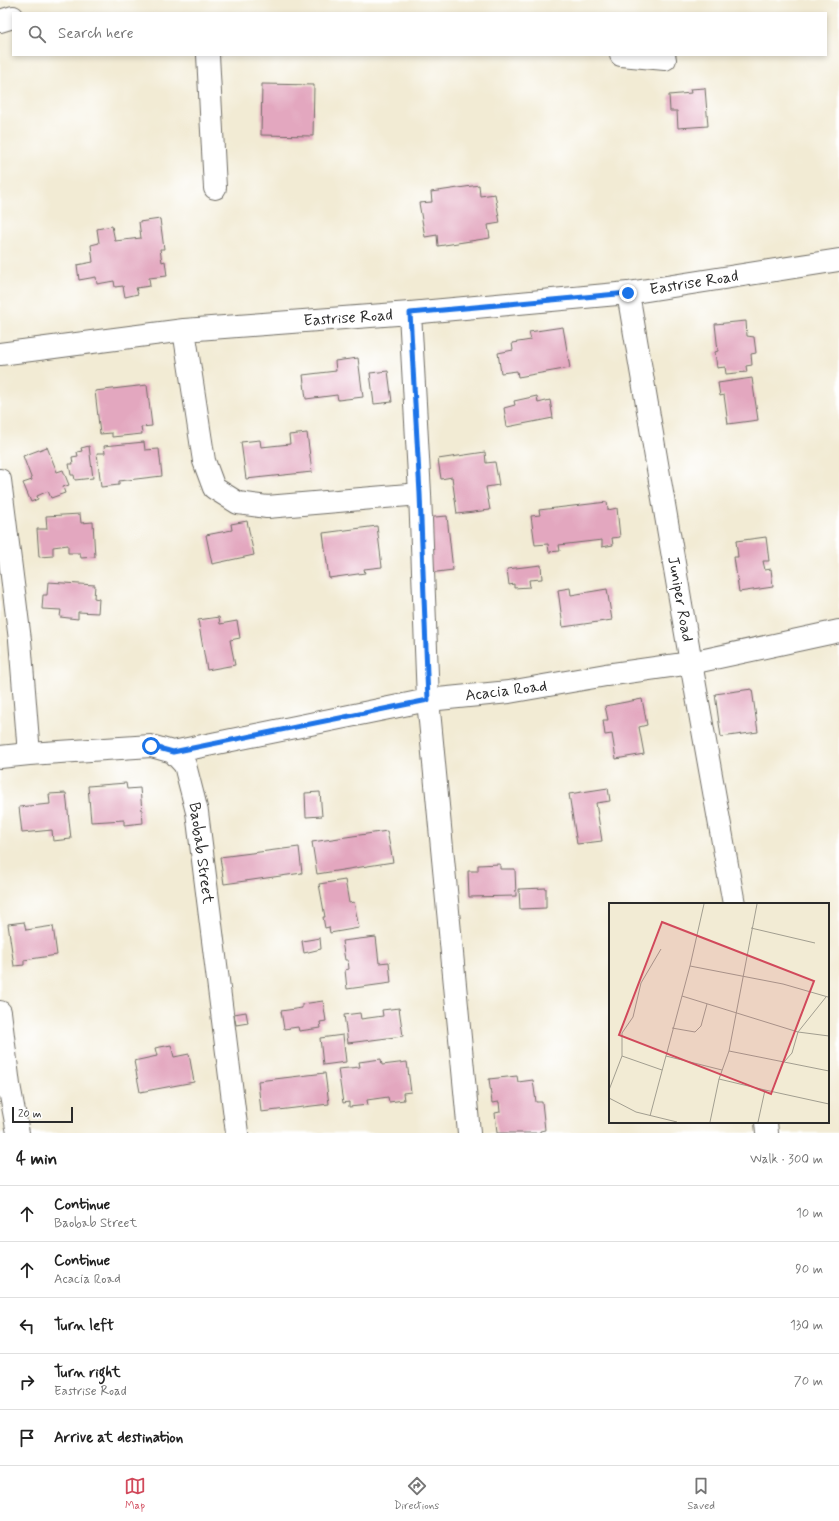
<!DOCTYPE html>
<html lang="en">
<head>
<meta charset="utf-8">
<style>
  body { margin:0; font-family:Mynerve,sans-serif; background:#f2f2f2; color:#222 }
  .scale { position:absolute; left:12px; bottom:10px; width:61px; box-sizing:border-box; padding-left:4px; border:2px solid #2b2b2b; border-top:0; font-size:11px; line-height:14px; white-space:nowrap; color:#2b2b2b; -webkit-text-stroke:3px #fff; paint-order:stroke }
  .stop { position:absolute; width:12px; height:12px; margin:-9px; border:3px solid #1a73e8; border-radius:50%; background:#fff }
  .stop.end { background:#1a73e8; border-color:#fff; box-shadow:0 1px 4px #0008 }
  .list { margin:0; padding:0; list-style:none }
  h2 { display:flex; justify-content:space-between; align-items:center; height:52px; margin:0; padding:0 16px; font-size:17px }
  h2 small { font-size:13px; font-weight:400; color:#767676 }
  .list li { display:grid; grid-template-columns:26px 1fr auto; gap:12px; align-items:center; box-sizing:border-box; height:56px; padding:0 16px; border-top:1px solid #e0e0e0 }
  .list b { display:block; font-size:15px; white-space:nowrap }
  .list p { margin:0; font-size:13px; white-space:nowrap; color:#767676 }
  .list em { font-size:13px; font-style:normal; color:#767676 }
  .icon { flex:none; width:22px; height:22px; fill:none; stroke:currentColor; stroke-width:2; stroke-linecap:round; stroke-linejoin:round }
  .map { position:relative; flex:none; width:839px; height:1133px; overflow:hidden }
  .search { position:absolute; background:#fff; box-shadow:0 2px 6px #0003; left:12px; right:12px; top:12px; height:44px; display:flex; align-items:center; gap:10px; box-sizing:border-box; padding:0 14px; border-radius:0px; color:#767676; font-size:15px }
  .sheet { height:332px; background:#fff }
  nav { display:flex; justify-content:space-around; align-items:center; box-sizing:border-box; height:56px; border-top:1px solid #e0e0e0; background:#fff; font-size:11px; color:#767676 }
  nav a { display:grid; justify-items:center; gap:2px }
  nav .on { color:#d1495b }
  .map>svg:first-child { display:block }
  .building { fill:#e3a7bf }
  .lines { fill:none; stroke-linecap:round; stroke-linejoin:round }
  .minor-casing { stroke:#716e66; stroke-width:24 }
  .minor { stroke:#fff; stroke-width:22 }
  .route { stroke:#1a73e8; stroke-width:5 }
  .labels { text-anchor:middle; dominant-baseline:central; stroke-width:4; stroke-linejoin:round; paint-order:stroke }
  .street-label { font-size:16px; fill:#2b2b2b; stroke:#fff }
  .inset-road { fill:none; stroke:#a29e90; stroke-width:1 }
  .view { fill:#d1495b; fill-opacity:0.15; stroke:#d1495b; stroke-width:2 }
  .inset-edge { fill:none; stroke:#2b2b2b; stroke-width:2 }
</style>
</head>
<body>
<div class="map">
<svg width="839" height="1133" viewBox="0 0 839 1133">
  <rect width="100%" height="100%" fill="#fff"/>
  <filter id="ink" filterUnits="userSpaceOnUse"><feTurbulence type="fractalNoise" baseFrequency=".025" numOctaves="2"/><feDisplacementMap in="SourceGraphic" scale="8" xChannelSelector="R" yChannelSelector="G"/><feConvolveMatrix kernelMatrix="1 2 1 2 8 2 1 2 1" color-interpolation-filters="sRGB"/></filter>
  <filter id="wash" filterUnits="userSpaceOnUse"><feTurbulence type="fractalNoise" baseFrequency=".012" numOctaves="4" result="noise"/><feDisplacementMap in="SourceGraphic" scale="16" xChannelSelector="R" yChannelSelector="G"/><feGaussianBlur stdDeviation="0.9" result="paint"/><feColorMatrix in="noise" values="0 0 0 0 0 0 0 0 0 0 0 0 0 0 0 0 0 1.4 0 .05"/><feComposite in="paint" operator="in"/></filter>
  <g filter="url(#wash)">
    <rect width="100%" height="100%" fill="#f2ebd4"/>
    <g id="blocks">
      <path class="building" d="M262 84 314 85 313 136 261 135Z
        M705 88 708 126 678 128 677 111H670L669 95 691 93 690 89Z
        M479 185 480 196 495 194 500 223 488 225 490 238 438 246 437 235 425 237 419 203 432 202 431 192Z
        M160 219 164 249H160L162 262 165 261 167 276 149 278 150 286 136 288 138 294 125 297 123 286 115 287 114 281 97 284 96 277 79 280 77 265 93 262 91 245 99 243 97 229 112 226 115 241 141 238 139 222Z
        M746 321 747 336 754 337 756 353 751 354 752 365 746 366 747 372 726 374 725 367 717 368 715 352 718 351 715 324Z
        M563 327 570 368 518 377 517 371 501 373 498 353 513 350 512 343 531 340 529 332Z
        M358 358 363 397 338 400 337 395 306 399 303 375 336 371 335 361Z
        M388 371 392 402 374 404 370 373Z
        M752 378 758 420 728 424 724 395 720 396 718 383Z
        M147 385 152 426 141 427 142 434 112 437V433L100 434 95 391Z
        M537 396 538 403 550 400 553 418 507 427 504 408 515 405 514 401Z
        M307 433 312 472 246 479 241 442 260 440 261 447 290 444 289 435Z
        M144 442 145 450 159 449 162 476 119 481V485L101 487 97 453H105L104 446Z
        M89 446 93 478 75 480 74 475H71L69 464H73L72 457 78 456 77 452 82 451 81 448Z
        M47 447 57 472 63 470 69 485 63 487 65 493 51 498 48 491 37 496 38 499 31 502 23 483 32 480 23 456Z
        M485 452 486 463 495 462 499 485 486 487 490 510 457 514 452 477 441 479 438 459Z
        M607 502 608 510 617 508 620 537 612 538 613 545 602 547V540L559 545 560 551 549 552 548 544 535 545 531 516 540 515 539 510Z
        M80 514 81 523 93 522 95 557 81 558 80 553H68V545L53 547V556L39 557 37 529H47L46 516Z
        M447 516 453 570 429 573 423 518Z
        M247 521 254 555 212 564 206 535 232 530 231 524Z
        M377 526 382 567 364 569 365 573 329 578 323 533Z
        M766 537 769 561H763L765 570 771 569 773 587 739 592 734 557H738L736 541Z
        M541 565 542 579 529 580 530 587 514 588V584L509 585 507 569Z
        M48 582 95 585 94 598 99 599 98 613 78 612V619L60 617 61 610 42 609 43 595H47Z
        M570 588 571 595 607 589 612 620 563 627 558 590Z
        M219 617 220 624 237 621 240 638 230 640 235 665 207 670 198 620Z
        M752 689 758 732 721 737 715 694Z
        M642 699 647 725 639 727 644 754 616 759 612 734 605 735 603 720H608L605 706Z
        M126 783 127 789 140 788 143 823 124 825V820L91 822 88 786Z
        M608 788 610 801 596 803 602 841 577 844 569 794Z
        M320 792 322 816 306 817 305 793Z
        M66 793 71 839 53 841 52 830 22 833 19 807 50 804 49 794Z
        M387 831 393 862 317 874 312 842Z
        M299 847 302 873 224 884 220 857Z
        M500 864V869H515L516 896 469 897 468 871H478V865Z
        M345 880 349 903 354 902 359 928 330 933 329 927 325 928 323 917H325L319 884Z
        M546 888V908L520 909 519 889Z
        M24 922 26 930 53 926 57 955 24 960V965L14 966 8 924Z
        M376 937 379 963 389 962 391 983 347 989 345 970 349 969 348 960H345L342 941Z
        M320 938 321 949 304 953 302 941Z
        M323 1001 326 1021 320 1022 321 1028 299 1031 298 1027 284 1029 281 1011 302 1008V1004Z
        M399 1008 403 1036 348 1043 344 1015 360 1013 361 1019 383 1016 382 1010Z
        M246 1012 248 1023 236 1025 234 1014Z
        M343 1035 346 1062 323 1065 320 1038Z
        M171 1045 174 1057 189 1054 194 1082 140 1092 134 1061 157 1056 155 1048Z
        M381 1059 382 1065 407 1062 411 1092 403 1093 404 1100 389 1102 388 1097 367 1100 368 1105 349 1107V1102L343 1103 338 1069 360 1067 359 1062Z
        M325 1073 329 1104 261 1112 258 1081Z
        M517 1076 518 1082 533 1080 536 1102H542L545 1130 540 1131V1133H497L495 1113 500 1112 499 1102 492 1103 489 1079Z"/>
    </g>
  </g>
  <g filter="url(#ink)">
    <use href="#blocks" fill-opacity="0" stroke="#716e66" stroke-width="1"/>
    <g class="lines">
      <defs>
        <path id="minor" d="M0 21 13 17
          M208 55 215 188
          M621 55 665 59
          M628 293 691 663 734 904
          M410 313 420 494 428 700 469 1133
          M184 330 204 461 214 488 238 503 267 507 420 494
          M0 354 184 330 410 313 628 293 839 260
          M0 480 20 640 29 754
          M173 752 428 700 509 692 606 675 691 663 839 631
          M0 757 29 754 151 746 173 752 185 765 197 812 237 1133
          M0 1012 9 1085 0 1086
          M9 1085 18 1133
          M766 1122 767 1133"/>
      </defs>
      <use href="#minor" class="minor-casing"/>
      <use href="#minor" class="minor"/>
    </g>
  </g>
  <g class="lines" filter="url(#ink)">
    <path class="route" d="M151 746 173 752 428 700 420 494 410 313 628 293"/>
  </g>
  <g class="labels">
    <g class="street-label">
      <text transform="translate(694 283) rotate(-9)">Eastrise Road</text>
      <text transform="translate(348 318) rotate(-4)">Eastrise Road</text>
      <text transform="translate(680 599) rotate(80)">Juniper Road</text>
      <text transform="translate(506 691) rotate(-7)">Acacia Road</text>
      <text transform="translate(201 853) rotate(82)">Baobab Street</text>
    </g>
  </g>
  <g transform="translate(609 903)">
    <rect width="220" height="220" fill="#f2ebd4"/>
    <path class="inset-road" d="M142 25 206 40M81 63 174 81 219 94M73 93 189 129 217 94M63 125 86 129 92 123 98 101M120 148 148 1M13 153 53 167M57 153 113 167M175 159 183 150 189 129 220 133M110 176 156 187 149 219M0 187 13 153V130L24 114 32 80 52 46M156 187 220 201M0 195 27 209 68 219M41 213 81 63 95 1M101 219 110 176 120 148 220 168"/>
    <path class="view" d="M53 19 205 78 162 191 10 132Z"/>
    <rect width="220" height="220" class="inset-edge"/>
  </g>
</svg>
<div class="scale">20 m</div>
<div class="stop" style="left:151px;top:746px"></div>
<div class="stop end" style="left:628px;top:293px"></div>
<div class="search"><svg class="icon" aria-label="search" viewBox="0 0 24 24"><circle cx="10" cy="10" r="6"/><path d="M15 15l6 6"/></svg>Search here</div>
</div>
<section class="sheet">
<h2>4 min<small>Walk · 300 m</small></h2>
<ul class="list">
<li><svg class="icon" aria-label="ahead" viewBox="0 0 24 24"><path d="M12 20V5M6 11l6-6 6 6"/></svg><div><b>Continue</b><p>Baobab Street</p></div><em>10 m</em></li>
<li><svg class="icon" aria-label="ahead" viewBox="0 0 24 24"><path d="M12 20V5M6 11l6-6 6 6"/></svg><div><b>Continue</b><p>Acacia Road</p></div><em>90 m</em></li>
<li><svg class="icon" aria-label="left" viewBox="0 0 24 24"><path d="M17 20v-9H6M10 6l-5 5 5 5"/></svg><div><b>Turn left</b></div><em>130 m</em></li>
<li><svg class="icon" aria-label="right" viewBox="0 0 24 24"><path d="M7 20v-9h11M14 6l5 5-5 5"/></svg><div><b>Turn right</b><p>Eastrise Road</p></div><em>70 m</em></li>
<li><svg class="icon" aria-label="arrive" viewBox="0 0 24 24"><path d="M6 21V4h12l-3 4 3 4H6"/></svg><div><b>Arrive at destination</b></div></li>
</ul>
</section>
<nav>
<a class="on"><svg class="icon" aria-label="map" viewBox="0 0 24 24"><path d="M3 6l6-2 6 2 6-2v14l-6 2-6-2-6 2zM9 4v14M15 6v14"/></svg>Map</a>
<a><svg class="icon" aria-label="directions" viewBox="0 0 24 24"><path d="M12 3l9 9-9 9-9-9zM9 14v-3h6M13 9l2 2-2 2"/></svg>Directions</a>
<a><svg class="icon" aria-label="saved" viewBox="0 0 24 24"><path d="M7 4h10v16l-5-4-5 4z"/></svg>Saved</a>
</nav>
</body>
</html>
